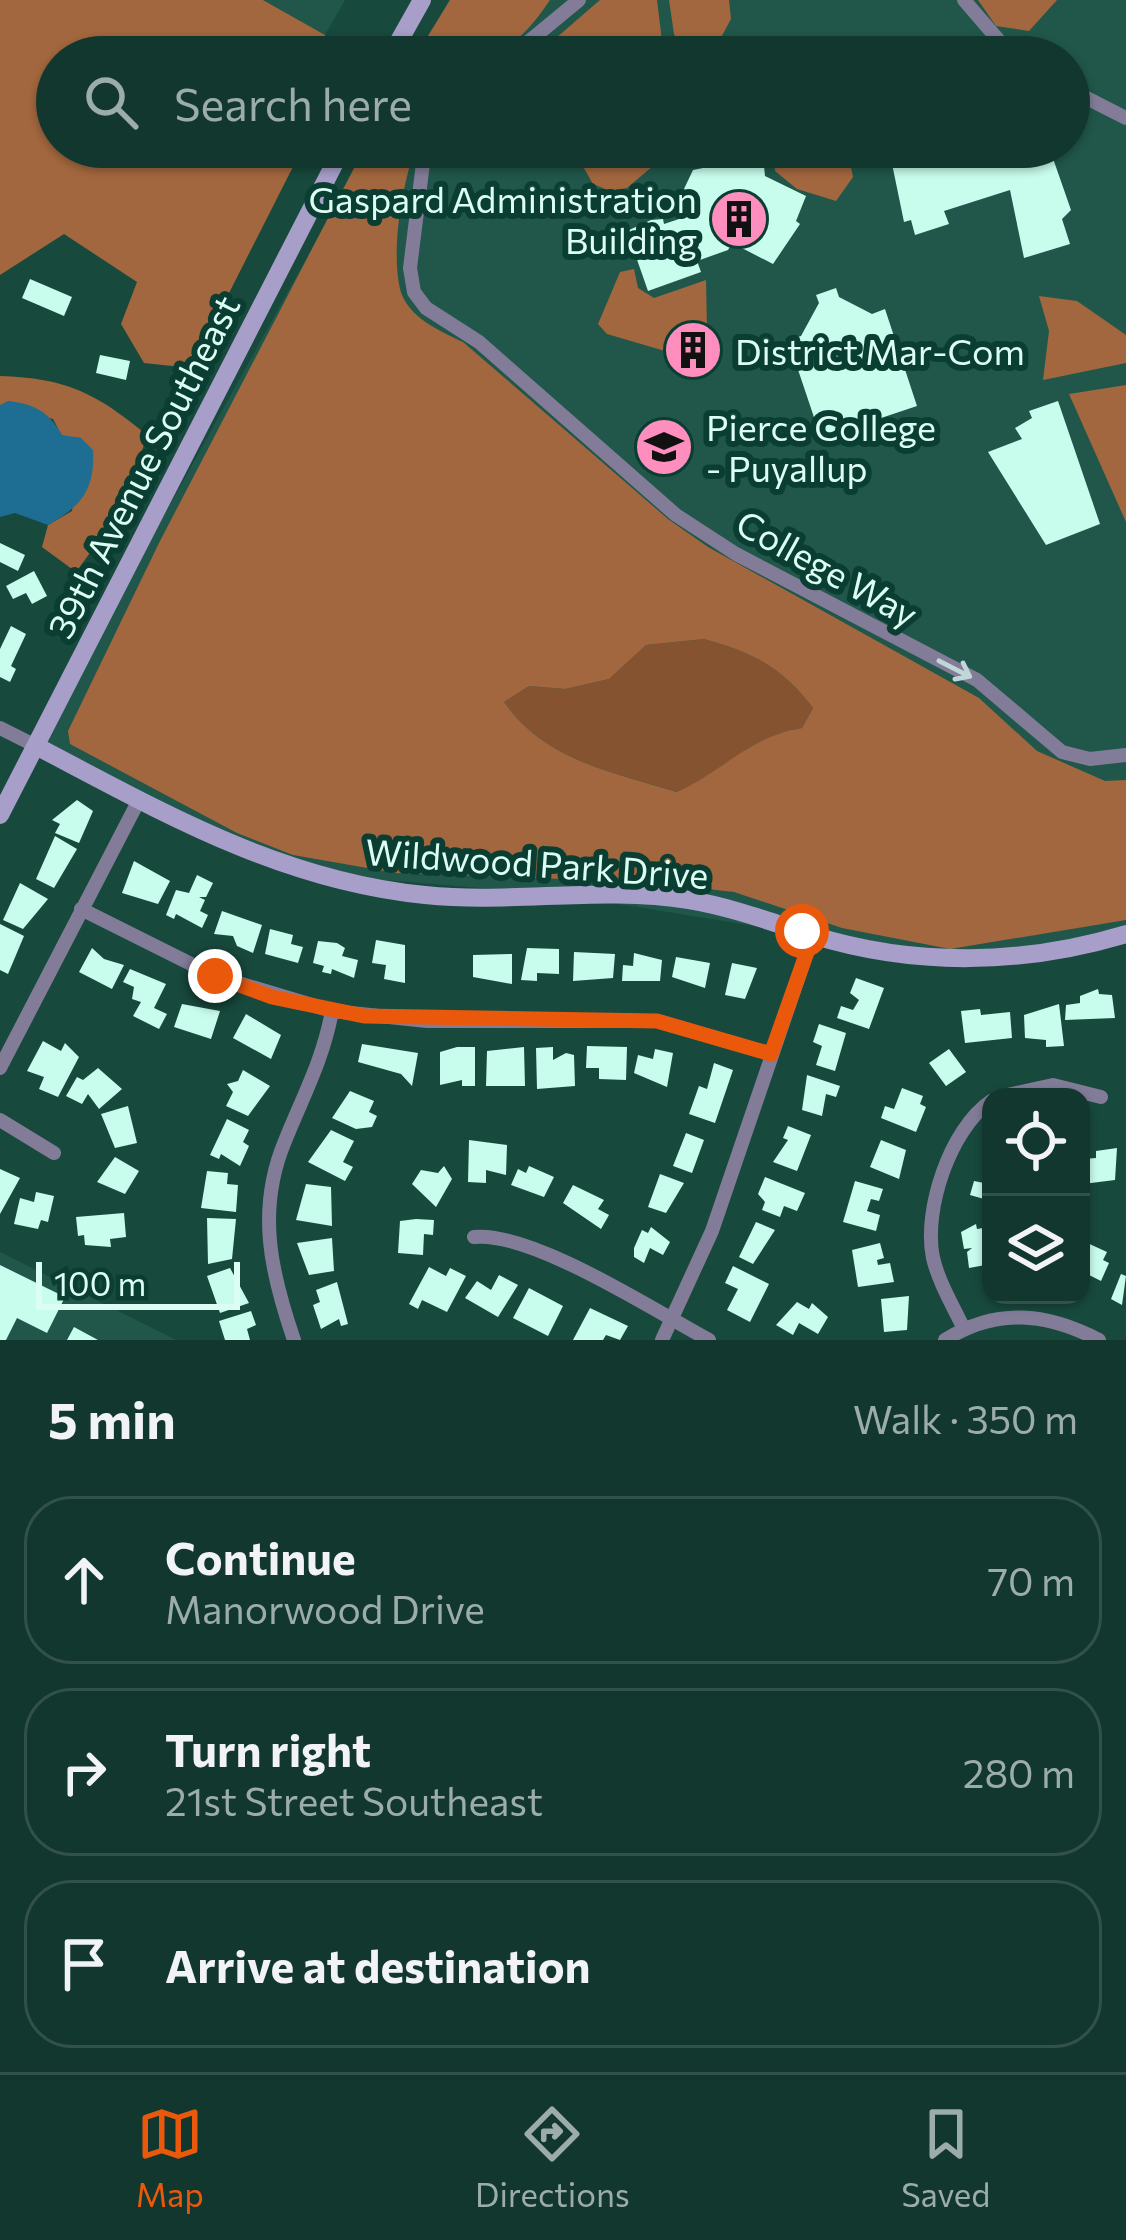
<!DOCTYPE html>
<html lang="en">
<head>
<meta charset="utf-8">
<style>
  body { margin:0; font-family:Commissioner,sans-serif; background:#1f423a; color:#f1f3f6 }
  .controls { position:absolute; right:36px; bottom:36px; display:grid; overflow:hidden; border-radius:24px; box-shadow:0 3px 9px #0004 }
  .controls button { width:108px; height:108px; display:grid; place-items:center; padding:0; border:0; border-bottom:3px solid #31514a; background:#12372e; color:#f1f3f6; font:60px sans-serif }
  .scale { position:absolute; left:36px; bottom:30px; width:204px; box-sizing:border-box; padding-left:12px; border:6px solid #dcfdf3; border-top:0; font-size:33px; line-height:42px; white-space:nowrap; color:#dcfdf3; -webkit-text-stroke:9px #0b3e33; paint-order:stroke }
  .stop { position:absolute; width:36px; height:36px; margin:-27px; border:9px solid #ea580c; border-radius:50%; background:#fff }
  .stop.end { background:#ea580c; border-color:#fff; box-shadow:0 3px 12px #0008 }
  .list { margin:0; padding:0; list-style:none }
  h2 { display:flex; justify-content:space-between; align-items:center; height:156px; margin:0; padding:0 48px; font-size:51px }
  h2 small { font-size:39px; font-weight:400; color:#9cacaa }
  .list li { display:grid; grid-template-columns:78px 1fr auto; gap:36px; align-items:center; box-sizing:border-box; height:168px; margin:0 24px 24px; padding:0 24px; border:3px solid #31514a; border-radius:48px }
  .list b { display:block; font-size:45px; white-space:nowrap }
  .list p { margin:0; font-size:39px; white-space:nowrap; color:#9cacaa }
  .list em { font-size:39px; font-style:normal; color:#9cacaa }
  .icon { flex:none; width:66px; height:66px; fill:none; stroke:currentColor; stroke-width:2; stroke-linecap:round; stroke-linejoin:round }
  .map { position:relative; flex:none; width:1126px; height:1340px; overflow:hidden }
  .search { position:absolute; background:#12372e; box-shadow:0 3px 9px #0004; left:36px; right:36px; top:36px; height:132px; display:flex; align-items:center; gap:30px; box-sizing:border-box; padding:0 42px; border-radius:66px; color:#9cacaa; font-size:45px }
  .sheet { height:732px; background:#12372e }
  nav { display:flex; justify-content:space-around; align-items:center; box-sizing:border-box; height:168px; border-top:3px solid #31514a; background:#12372e; font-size:33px; color:#9cacaa }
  nav a { display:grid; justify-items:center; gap:6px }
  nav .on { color:#ea580c }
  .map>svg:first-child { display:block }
  .built { fill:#20574a }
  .green { fill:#855330 }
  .forest { fill:#a2673e; fill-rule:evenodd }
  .water { fill:#1e6d93 }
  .building { fill:#c8fcec }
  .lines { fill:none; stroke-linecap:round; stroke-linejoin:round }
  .street { stroke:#827c98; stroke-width:14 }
  .secondary { stroke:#a79ec9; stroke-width:18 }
  .oneway { stroke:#c1d6d8 }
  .route { stroke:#ea580c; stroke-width:15 }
  .labels { text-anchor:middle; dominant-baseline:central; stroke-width:12; stroke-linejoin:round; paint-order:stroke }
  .poi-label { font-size:36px; fill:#dcfdf3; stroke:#0b3e33; text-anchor:start }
  .street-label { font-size:36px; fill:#dcfdf3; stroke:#0b3e33 }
</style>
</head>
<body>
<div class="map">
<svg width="1126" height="1340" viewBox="0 0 1126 1340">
  <rect width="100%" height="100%" fill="#18493d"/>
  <path class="built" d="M263 0H345L325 35Z
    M449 0H1126V933L952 958 563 895 313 874 36 747 368 147H1069V57H418Z
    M0 1252 176 1340H0Z"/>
  <path class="green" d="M704 639C752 652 782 667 813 708L802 728C752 735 723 772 678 792 613 772 545 761 504 702L529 686 565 689 609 679 646 645Z"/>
  <path class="forest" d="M0 0H263L325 35 329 57H57V147H303L191 368 144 363 121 324 137 282 64 234 0 275Z
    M450 0H550C507 64 486 57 415 57Z
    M600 0H657L664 57H534Z
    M669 0H729L731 19 711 56 686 57 674 34Z
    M978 0H1057L1029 31 996 26Z
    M365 147H416C402 184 391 250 400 289 407 317 440 331 463 342L668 519 708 547 979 698 1037 751 1105 781 1126 780V920L950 949 842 928 734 892 646 882 396 873 293 855 237 833 70 744 68 731 159 543ZM704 639C752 652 782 667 813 708L802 728C752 735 722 772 677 792 613 772 545 761 504 702L529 686 565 689 609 679 646 645Z
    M548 147H651L653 166 627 188 610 191 593 184 581 163Z
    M839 147 848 153 853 177 836 201 797 189 775 171V149Z
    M634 269 638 288 654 298 706 280 707 330H674L666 336 665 351 607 334 598 324 620 272Z
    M1039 296 1077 301 1126 335V363L1043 380 1049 331Z
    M0 376C66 378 96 393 147 435L125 505 76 572 42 547 48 525 72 511 81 438 62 436 53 419 0 405Z
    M1126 385V522L1069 394Z"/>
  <path class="water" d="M8 401C35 404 49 412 62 435L81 438 93 450C95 489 82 506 48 525L15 513 0 517V405Z"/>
  <path class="building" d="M714 147H762L765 176 806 196 796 221 800 224 773 264 732 243 728 250 697 261 701 272 648 291 627 231 651 220 663 219 664 224 682 218 690 203 684 189 693 170 708 167Z
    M912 147H923L929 165 973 147H1049L1071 210 1062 219 1070 244 1024 258 1010 190 944 211 949 224 915 235 911 220 904 222 890 154Z
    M30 279 72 297 64 316 22 298Z
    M836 288 839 297 872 314 885 309 917 406 821 438 788 340 801 336 819 303 816 295Z
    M712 333 715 363 673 367 670 338Z
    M100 355 130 361 126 380 96 373Z
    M1058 401 1100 524 1046 545 988 452 1022 439 1015 428 1032 418 1029 411Z
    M0 543 25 555 18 571 0 562Z
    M34 571 47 596 32 604 26 593 13 599 6 586Z
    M11 626 26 634 11 666 16 669 10 682 0 677V649Z
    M77 800 93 811 79 843 55 833 60 824 52 820Z
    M55 836 77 849 54 888 36 879Z
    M134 861 170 881 158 904 122 893Z
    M197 875 213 883 206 897H199L205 900 200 911 208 915 202 928 176 914 174 919 166 915 176 890 189 893Z
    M20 883 48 899 23 929 3 920Z
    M222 911 262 925 253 953 237 946 233 936 214 934Z
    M0 924 24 936 8 974 0 970Z
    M270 929 293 935 291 944 303 947 298 963 265 954Z
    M376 940 405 945V983L384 979 386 965 372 963Z
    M318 941 337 943 345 948 342 956 358 960 354 978 332 969 331 974 322 972 324 966 313 963Z
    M92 948 104 959 124 965 112 989 79 972Z
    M527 948 559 949V974L537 973V981L521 980Z
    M574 952 615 954 613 978 573 981Z
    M634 953 662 960 660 981H622L623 965 633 966Z
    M512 954V984L473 977V955Z
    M676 957 710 963 705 988 672 977Z
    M732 963 757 968 745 999 725 995Z
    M130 969 166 984 154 1008 167 1014 159 1029 133 1016 141 1002 132 999 134 987 123 982Z
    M856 978 884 988 869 1029 837 1018 841 1006 853 1010 859 1000 850 993Z
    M1098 989 1099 994 1112 995 1115 1018 1065 1020 1066 1005 1080 1003V996Z
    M182 1004 220 1011 211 1039 174 1027Z
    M1059 1004 1064 1046 1046 1047V1040L1025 1038 1024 1015Z
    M980 1009 981 1015 1010 1012 1012 1038 965 1043 961 1011Z
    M246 1014 281 1035 271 1059 233 1038Z
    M819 1024 846 1033 835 1071 816 1065 822 1046 813 1042Z
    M43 1041 61 1051 65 1043 79 1057 58 1097 39 1089 44 1077 27 1071Z
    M362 1044 418 1053 412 1086 401 1074 358 1062Z
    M587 1046 627 1047 626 1080 599 1079V1068H586Z
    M457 1047H475V1086H462V1080L440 1085V1052Z
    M524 1047 525 1086H486L487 1051Z
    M553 1047V1060L566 1053 574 1055 575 1086 537 1089 536 1048Z
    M655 1049 673 1053 667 1087 634 1073 638 1055 653 1059Z
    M949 1049 966 1072 946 1086 929 1063Z
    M714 1063 733 1070 715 1123 689 1114 699 1086 707 1089Z
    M98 1068 122 1089 99 1109 88 1094 82 1104 66 1096 77 1077 83 1080Z
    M243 1070 270 1086 248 1116 226 1106 233 1092 227 1084 238 1081Z
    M807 1075 840 1086 836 1097 826 1094 822 1116 802 1110Z
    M902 1088 923 1096 920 1104 926 1107 916 1132 881 1118 885 1106 894 1109Z
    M350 1091 374 1101 369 1112 377 1116 372 1127 356 1129 332 1118Z
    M128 1106 137 1143 115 1148 101 1114Z
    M227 1119 249 1130 243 1142 249 1146 240 1166 221 1154 219 1159 210 1155Z
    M788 1126 811 1135 797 1171 773 1162 788 1140 783 1138Z
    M331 1130 354 1141 343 1162 353 1167 345 1181 308 1162Z
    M686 1133 704 1140 692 1173 673 1166Z
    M469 1140 507 1145 506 1175 486 1170V1183L468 1182Z
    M881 1140 906 1150 899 1179 870 1167Z
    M1117 1148 1115 1180 1083 1184 1084 1159 1096 1158V1151Z
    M115 1157 139 1171 125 1194 97 1182Z
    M444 1166 452 1179 436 1207 412 1184 421 1170 438 1173Z
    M529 1166 554 1177 544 1197 511 1185 518 1169 526 1173Z
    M0 1169 20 1178 0 1214Z
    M207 1171 228 1173 227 1184 238 1185 236 1212 201 1208Z
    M660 1174 684 1183 666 1213 648 1207Z
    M765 1177 805 1193 797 1211 784 1206 780 1217 762 1210 765 1202 758 1194Z
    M986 1178 991 1179V1201L970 1195 974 1181 984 1183Z
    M855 1181 883 1189 879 1201 871 1199 867 1211 880 1215 876 1231 843 1222Z
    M306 1184 331 1187 332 1226 296 1220Z
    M573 1185 604 1200 598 1209 609 1215 601 1229 563 1203Z
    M36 1192 54 1196 48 1222 41 1220 38 1229 14 1224 20 1198 34 1202Z
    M124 1213 126 1237 110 1239 111 1247 85 1245 84 1235 78 1236 76 1217Z
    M207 1218 236 1219 232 1259 208 1264Z
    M416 1219 434 1220 433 1235 424 1234 423 1255 398 1253 400 1221Z
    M756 1222 775 1230 753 1264 739 1257Z
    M976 1224 977 1229 989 1227 991 1264 969 1268 967 1252 972 1248 964 1249 961 1232Z
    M651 1227 670 1242 663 1255 650 1248 644 1263 634 1257V1248L642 1230 648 1233Z
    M332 1238 334 1271 309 1275 297 1243Z
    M1083 1241 1107 1252 1103 1260 1109 1263 1101 1281 1083 1272Z
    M880 1243 884 1258 877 1260 878 1265 890 1263 894 1282 858 1287 852 1250Z
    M0 1265 65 1297 47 1333 17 1318 6 1340H0Z
    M733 1266 769 1284 750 1322 727 1310 738 1289 725 1283Z
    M429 1267 446 1276 450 1268 466 1276 447 1312 422 1300 418 1309 409 1304Z
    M230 1268 249 1303 220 1313 207 1276Z
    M1121 1274 1126 1276 1122 1305 1111 1299Z
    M499 1275 518 1285 498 1317 465 1298 477 1281 491 1290Z
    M337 1282 348 1324 341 1326 339 1319 321 1329 313 1305 320 1302 316 1290Z
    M529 1288 563 1306 548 1336 513 1318Z
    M909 1296 907 1330 884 1332 881 1299Z
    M797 1302 809 1309 812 1303 828 1317 818 1334 799 1323 793 1335 776 1325Z
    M590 1308 628 1326 620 1340 606 1335 603 1340H573Z
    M251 1311 256 1325 247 1329 250 1340H225L219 1321Z
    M74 1327 98 1340H67Z"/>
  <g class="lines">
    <path class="street" d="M964 0 1013 57
      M510 57 579 0
      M1069 89 1126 118
      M425 147 410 268 414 292 426 308 479 342 676 515 736 554 977 680 1062 752 1090 759 1126 755
      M0 728 36 746
      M81 909 215 976 332 1011 427 1021H657L771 1054
      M0 1068 139 800
      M998 1097 1053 1085 1101 1097
      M0 1120 54 1153
      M474 1237C532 1231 655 1311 709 1340
      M964 1329C953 1306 939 1283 933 1258 923 1210 950 1129 991 1101
      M294 1340C271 1273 256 1210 285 1141 303 1096 323 1060 332 1011
      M662 1340 712 1231 813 935
      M945 1340C997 1307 1047 1313 1099 1340"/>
    <path class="secondary" d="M390 57 422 0
      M36 746C162 812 281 881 425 895 513 904 601 886 689 900 731 907 771 922 812 935 915 967 1023 965 1126 934
      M0 815 343 147"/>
  </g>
  <defs><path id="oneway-shaft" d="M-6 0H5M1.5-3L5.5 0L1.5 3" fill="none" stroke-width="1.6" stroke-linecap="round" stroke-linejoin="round" transform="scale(3)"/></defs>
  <use class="oneway" href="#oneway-shaft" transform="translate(955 669) rotate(27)"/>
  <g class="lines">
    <path class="route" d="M215 976 272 997 364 1016 657 1021 771 1054 813 935 802 931"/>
  </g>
  <defs>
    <symbol id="building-disc" viewBox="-11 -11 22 22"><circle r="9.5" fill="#fe8ebd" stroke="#0b3e33"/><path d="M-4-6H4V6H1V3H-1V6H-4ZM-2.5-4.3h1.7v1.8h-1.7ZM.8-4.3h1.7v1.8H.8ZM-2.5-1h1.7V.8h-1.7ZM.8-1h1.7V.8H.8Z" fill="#111"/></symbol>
    <symbol id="university-disc" viewBox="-11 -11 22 22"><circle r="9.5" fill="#fe8ebd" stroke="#0b3e33"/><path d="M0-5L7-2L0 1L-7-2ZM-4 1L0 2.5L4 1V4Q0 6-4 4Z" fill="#111"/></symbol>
  </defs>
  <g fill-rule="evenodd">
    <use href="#building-disc" x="706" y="186" width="66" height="66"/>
    <use href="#building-disc" x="660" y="317" width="66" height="66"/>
    <use href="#university-disc" x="631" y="414" width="66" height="66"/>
  </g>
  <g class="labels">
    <g class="poi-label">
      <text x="697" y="198" text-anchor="end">Gaspard Administration<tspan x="697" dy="41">Building</tspan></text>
      <text x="735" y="350">District Mar-Com</text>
      <text x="706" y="426">Pierce College<tspan x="706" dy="41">- Puyallup</tspan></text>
    </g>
    <g class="street-label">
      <text transform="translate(142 466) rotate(-63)">39th Avenue Southeast</text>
      <text transform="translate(828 567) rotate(29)">College Way</text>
      <text transform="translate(537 862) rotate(4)">Wildwood Park Drive</text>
    </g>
  </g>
</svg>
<div class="controls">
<button><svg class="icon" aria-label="locate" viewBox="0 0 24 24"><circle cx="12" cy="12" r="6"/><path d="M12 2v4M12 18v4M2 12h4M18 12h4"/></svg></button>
<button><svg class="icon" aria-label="layers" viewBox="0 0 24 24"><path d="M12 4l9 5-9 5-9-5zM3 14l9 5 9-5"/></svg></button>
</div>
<div class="scale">100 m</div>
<div class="stop" style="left:802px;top:931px"></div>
<div class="stop end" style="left:215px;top:976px"></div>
<div class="search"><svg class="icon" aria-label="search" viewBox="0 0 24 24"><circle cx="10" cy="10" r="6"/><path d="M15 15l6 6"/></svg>Search here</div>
</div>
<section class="sheet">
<h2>5 min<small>Walk · 350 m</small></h2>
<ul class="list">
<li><svg class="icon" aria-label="ahead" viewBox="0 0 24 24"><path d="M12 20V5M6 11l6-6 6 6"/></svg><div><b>Continue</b><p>Manorwood Drive</p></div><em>70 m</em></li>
<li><svg class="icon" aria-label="right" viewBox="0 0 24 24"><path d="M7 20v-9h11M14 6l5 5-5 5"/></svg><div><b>Turn right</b><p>21st Street Southeast</p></div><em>280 m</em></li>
<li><svg class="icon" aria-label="arrive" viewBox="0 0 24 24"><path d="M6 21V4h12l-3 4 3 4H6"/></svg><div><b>Arrive at destination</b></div></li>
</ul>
</section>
<nav>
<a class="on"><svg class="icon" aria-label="map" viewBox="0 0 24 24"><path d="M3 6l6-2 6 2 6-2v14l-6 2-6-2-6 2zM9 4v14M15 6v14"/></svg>Map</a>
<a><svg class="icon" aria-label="directions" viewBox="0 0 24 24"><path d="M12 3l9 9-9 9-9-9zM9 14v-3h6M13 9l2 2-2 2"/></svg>Directions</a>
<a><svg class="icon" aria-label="saved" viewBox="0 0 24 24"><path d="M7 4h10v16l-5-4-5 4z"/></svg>Saved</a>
</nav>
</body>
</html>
